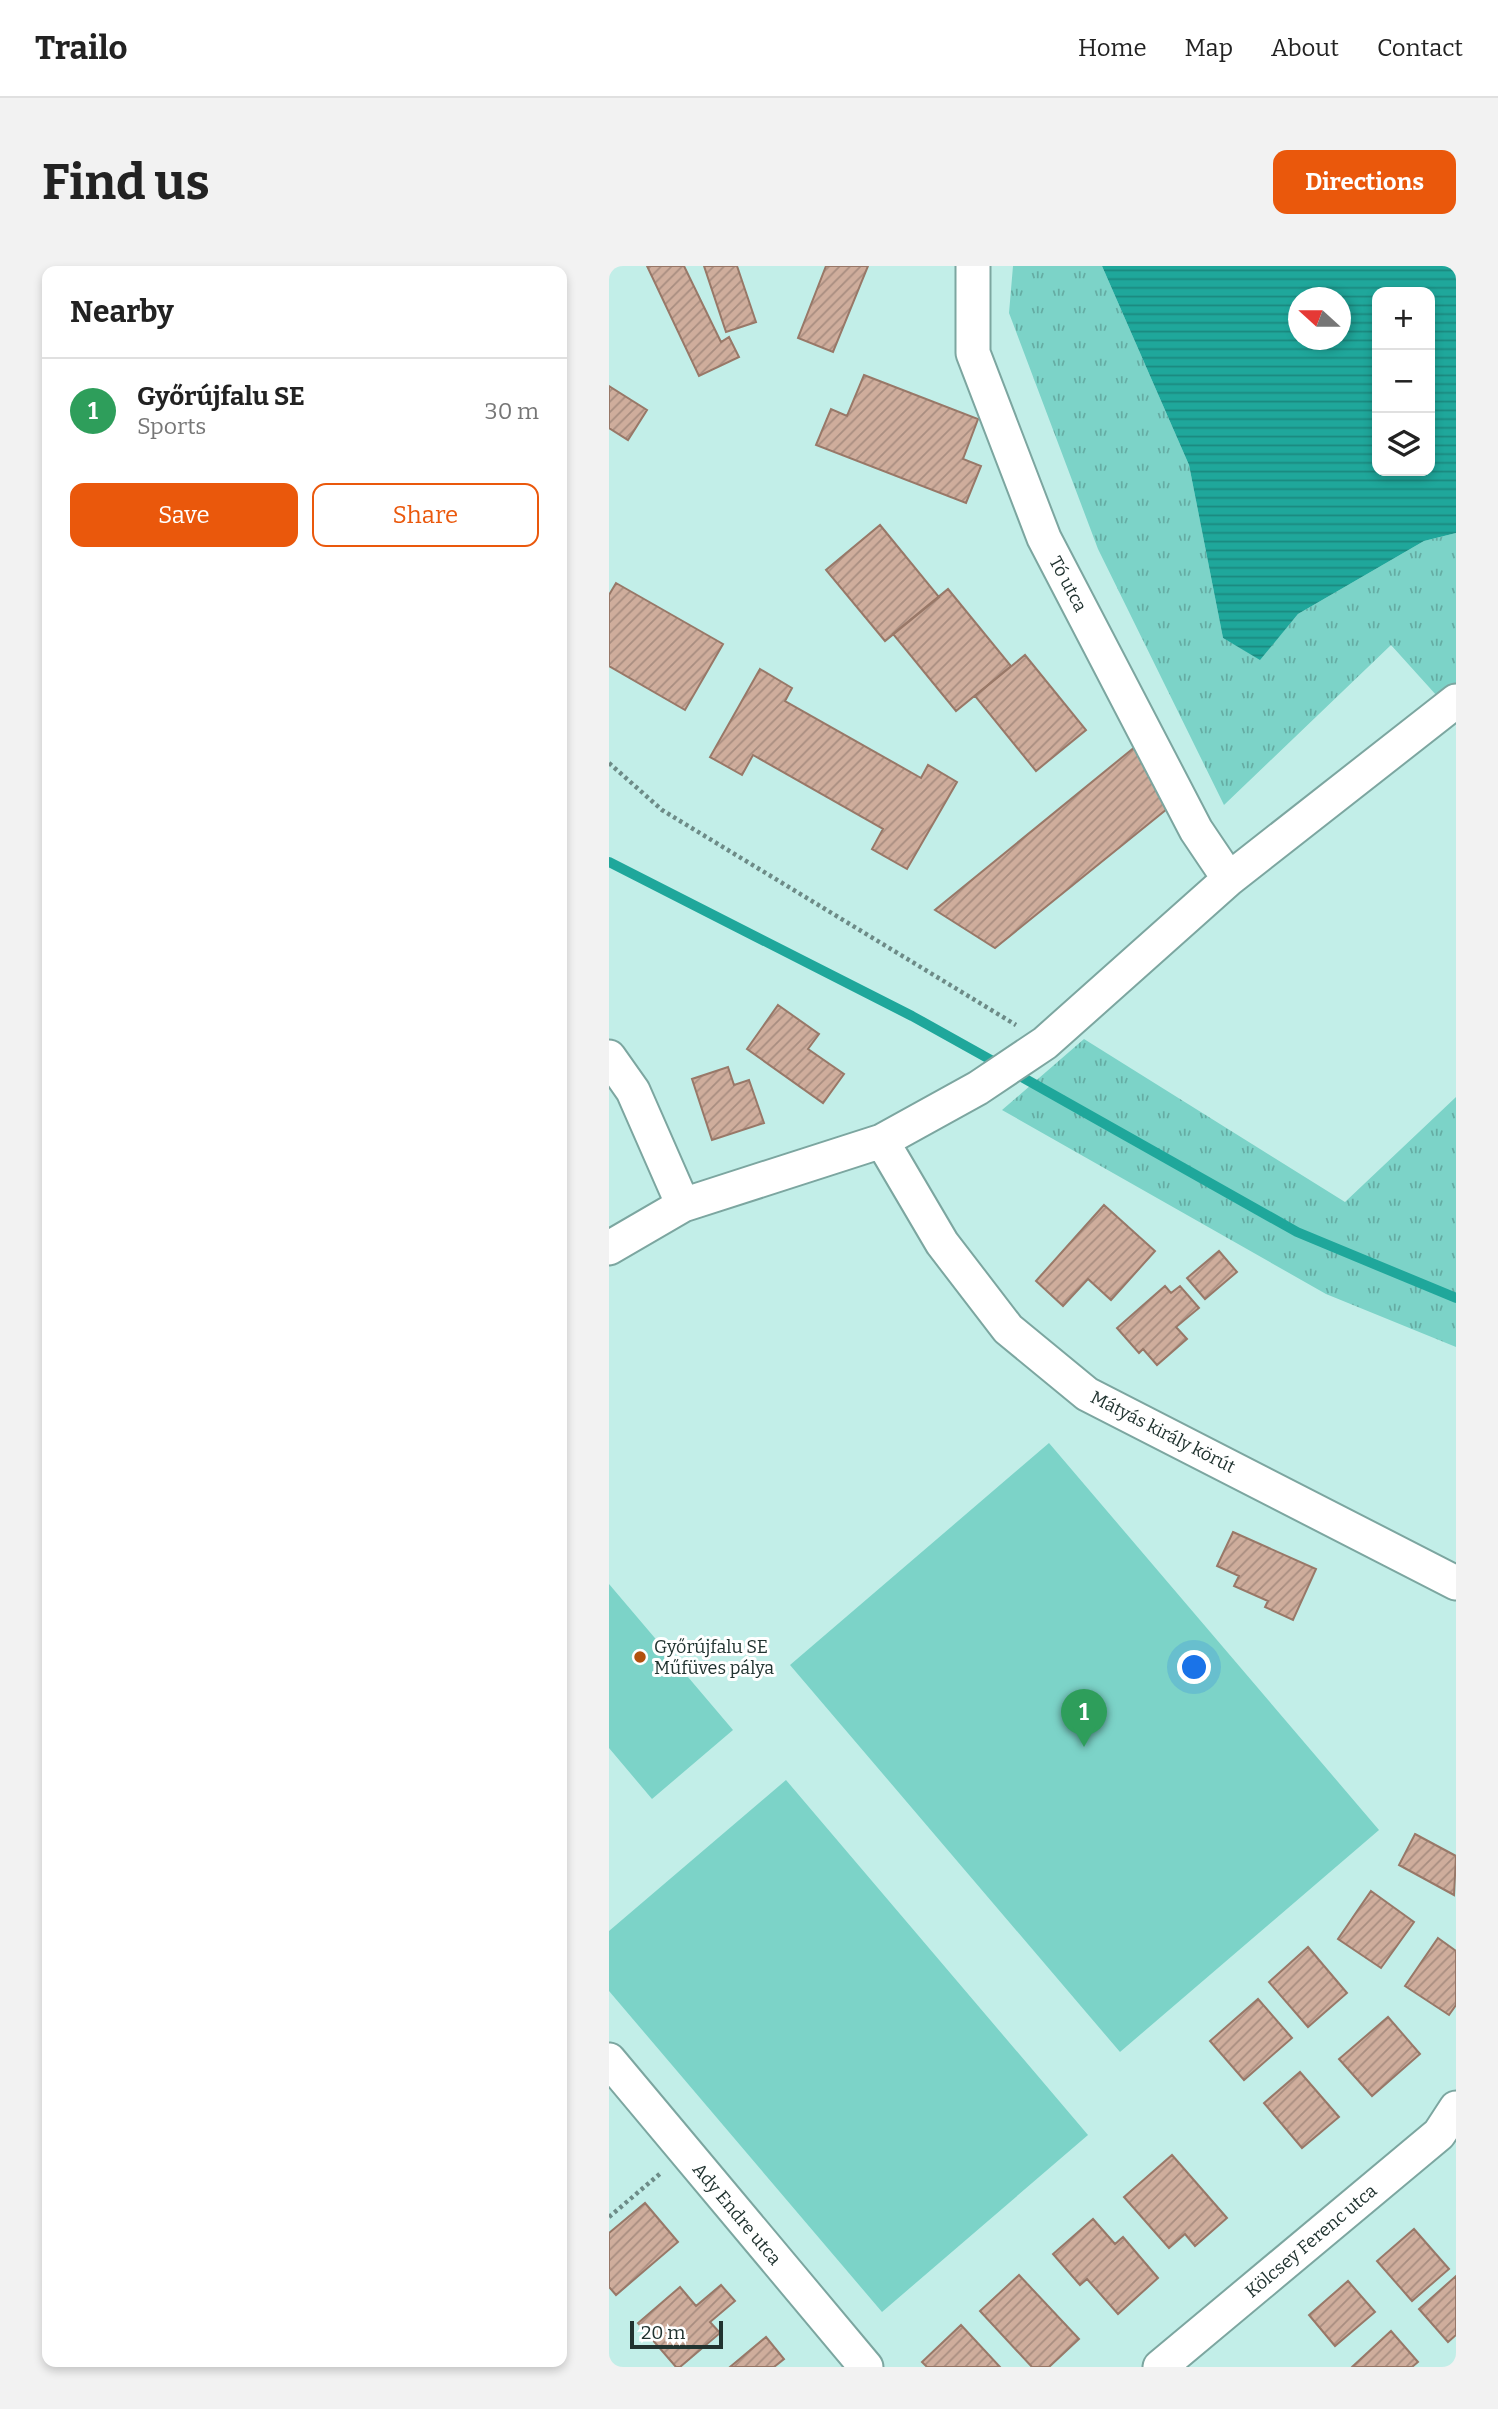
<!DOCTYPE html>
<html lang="en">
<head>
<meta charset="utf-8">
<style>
  body { margin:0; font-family:Bitter,serif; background:#f2f2f2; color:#222 }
  .controls { position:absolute; right:21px; top:21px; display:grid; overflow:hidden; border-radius:14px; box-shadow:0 4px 10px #0003 }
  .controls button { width:63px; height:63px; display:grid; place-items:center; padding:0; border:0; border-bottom:2px solid #e0e0e0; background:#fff; color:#222; font:35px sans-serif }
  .compass { position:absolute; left:679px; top:21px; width:63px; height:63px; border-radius:50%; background:#fff; box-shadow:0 4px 10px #0003; rotate:291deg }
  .scale { position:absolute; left:21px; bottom:18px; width:93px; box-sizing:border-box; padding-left:7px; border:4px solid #213330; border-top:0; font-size:19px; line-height:24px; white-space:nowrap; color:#213330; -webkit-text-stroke:5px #fff; paint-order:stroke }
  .you { position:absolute; left:586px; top:1402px; width:24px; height:24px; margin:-18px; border:5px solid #fff; border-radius:50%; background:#1a73e8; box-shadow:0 0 0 10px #1a73e833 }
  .badge { display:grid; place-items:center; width:46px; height:46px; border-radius:50%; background:#ea580c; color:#fff; font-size:23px; font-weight:700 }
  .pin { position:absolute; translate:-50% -58px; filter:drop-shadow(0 2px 4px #0008) }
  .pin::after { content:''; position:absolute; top:37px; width:24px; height:21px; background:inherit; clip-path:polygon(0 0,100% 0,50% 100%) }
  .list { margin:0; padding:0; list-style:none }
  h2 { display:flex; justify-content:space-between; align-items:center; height:91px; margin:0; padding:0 28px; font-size:30px }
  h2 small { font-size:23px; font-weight:400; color:#767676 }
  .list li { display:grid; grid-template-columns:46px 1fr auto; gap:21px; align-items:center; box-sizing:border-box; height:105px; padding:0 28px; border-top:2px solid #e0e0e0 }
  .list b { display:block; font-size:26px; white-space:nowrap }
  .list p { margin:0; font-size:23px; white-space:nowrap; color:#767676 }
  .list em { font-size:23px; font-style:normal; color:#767676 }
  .actions { display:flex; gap:14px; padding:21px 28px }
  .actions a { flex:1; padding:16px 0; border:2px solid #ea580c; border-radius:14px; text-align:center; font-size:24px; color:#ea580c }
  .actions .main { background:#ea580c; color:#fff }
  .icon { flex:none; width:38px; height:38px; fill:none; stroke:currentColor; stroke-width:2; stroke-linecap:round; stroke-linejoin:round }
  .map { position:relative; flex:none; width:847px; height:2101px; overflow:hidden; border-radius:14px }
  header { display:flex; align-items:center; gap:42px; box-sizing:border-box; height:98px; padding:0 35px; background:#fff; border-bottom:2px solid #e0e0e0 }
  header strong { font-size:33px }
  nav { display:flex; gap:38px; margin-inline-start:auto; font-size:24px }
  .intro { display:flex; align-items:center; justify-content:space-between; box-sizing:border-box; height:168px; padding:0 42px }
  h1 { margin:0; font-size:49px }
  .button { padding:18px 32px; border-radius:14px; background:#ea580c; color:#fff; font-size:24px; font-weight:700 }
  main { display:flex; gap:42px; padding:0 42px }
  aside { flex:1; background:#fff; border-radius:14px; box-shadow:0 4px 10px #0003 }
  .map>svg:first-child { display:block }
  .grass { fill:url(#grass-tufts) }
  .pitch { fill:#7cd3c8 }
  .water { fill:url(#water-rules); fill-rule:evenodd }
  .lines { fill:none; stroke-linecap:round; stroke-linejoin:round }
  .stream { stroke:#1fa79b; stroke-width:10 }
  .building { fill:url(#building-hatch); stroke:#987868; stroke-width:2 }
  .minor-casing { stroke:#7ca6a0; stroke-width:37 }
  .path { stroke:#6d8b87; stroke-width:4.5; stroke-dasharray:3.5 3.5; stroke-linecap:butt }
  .minor { stroke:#fff; stroke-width:33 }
  .poi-dot { fill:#b2510e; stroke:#fff; stroke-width:2.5 }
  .labels { text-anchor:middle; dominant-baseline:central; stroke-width:6; stroke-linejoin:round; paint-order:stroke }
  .street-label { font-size:18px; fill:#213330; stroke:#fff }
  .poi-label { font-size:18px; fill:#213330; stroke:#fff; text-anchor:start }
</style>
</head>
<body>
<header>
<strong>Trailo</strong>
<nav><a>Home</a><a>Map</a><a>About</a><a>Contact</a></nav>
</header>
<div class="intro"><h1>Find us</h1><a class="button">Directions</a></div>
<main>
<aside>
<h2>Nearby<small></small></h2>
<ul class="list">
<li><span class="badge" style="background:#2e9e5b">1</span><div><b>Győrújfalu SE</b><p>Sports</p></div><em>30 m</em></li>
</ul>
<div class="actions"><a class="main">Save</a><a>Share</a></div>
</aside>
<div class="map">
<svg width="847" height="2101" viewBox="0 0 847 2101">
  <defs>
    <pattern id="grass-tufts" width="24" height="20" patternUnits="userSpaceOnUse" patternTransform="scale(1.75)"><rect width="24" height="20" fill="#7cd3c8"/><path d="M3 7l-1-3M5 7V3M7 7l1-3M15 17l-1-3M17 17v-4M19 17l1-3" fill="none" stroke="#65aca3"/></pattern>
    <pattern id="water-rules" width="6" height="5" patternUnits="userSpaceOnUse" patternTransform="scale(1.75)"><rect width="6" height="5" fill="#1fa79b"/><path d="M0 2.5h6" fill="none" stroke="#1b897f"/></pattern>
    <pattern id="building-hatch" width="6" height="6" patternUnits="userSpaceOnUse" patternTransform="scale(1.75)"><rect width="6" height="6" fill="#cfad9c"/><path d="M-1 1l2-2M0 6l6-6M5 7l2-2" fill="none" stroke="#a88d80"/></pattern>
  </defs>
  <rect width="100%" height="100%" fill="#c2eee8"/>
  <path class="grass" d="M404 0H493L580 199 614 372 651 393 689 348 815 275 847 267V451L782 379 615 539 489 283 400 47Z
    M475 773 736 936 847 831V1081L717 1028 393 844Z"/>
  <path class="pitch" d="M440 1177 770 1564 511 1786 181 1399Z
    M0 1318 124 1464 43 1533 0 1482Z
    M177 1514 479 1869 273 2046 0 1725V1665Z"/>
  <path class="water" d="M493 0H847V267L815 275 689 348 651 394 614 372 580 199ZM768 26H821V205H768ZM690 32H732V74H690Z"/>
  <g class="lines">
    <path class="stream" d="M0 596 303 750 391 799
      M404 806 688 966 847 1032"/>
  </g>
  <path class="building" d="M38 0H75L112 76 120 71 130 91 90 110Z
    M95 0H128L147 56 117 66Z
    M217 0H259L224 86 189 72Z
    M255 109 369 153 354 193 372 200 357 237 207 179 222 143 238 150Z
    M0 120 38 144 19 174 0 162Z
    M271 259 330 331 276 375 217 304Z
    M7 317 114 378 76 444 0 400V329Z
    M339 323 402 400 347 445 284 368Z
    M416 389 477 464 427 505 366 430Z
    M151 403 183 422 176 435 312 512 319 499 348 516 298 603 263 583 274 563 144 489 133 509 101 491Z
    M527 480 558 543 386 682 326 644Z
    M169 739 210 768 199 783 235 808 214 837 138 783Z
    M119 801 125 819 140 814 155 857 103 874 83 813Z
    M495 939 546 985 502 1034 479 1013 454 1040 427 1015Z
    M610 985 628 1006 596 1033 578 1012Z
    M556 1020 562 1027 571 1020 590 1042 567 1061 578 1073 548 1099 534 1083 530 1087 508 1062Z
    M624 1266 707 1303 684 1354 656 1341 659 1335 625 1320 630 1310 608 1300Z
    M806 1568 847 1590 845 1629 790 1599Z
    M762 1625 805 1656 772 1702 729 1673Z
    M829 1672 847 1685V1739L840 1749 796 1720Z
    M699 1681 738 1727 699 1761 660 1716Z
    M649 1733 683 1772 635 1814 601 1775Z
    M779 1751 811 1788 763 1830 730 1793Z
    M691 1806 730 1851 693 1882 655 1837Z
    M563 1889 618 1952 586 1980 576 1968 560 1982 515 1931Z
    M36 1937 69 1976 7 2029 0 2021V1967Z
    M484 1953 506 1978 514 1971 549 2012 509 2048 478 2013 471 2019 444 1988Z
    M805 1963 840 2003 803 2035 768 1995Z
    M410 2009 470 2073 440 2101H423L371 2045Z
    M847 2010V2069L839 2076 810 2043Z
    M739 2015 766 2046 726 2080 700 2049Z
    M112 2019 126 2035 101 2056 111 2067 71 2101H67L29 2057 71 2021 87 2040Z
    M352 2059 391 2101H318L313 2096Z
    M782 2065 809 2096 803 2101H743Z
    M157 2071 175 2093 165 2101H121Z"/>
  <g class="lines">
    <defs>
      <path id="minor" d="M364 0V87L435 272 587 564 620 613
        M0 791 24 825 74 939
        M273 875 333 977 399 1063 478 1128 847 1317
        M0 982 74 939 273 875 369 822 436 777 620 613 847 435
        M0 1794 257 2101
        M551 2101 830 1868 847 1842"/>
    </defs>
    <use href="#minor" class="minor-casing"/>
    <path class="path" d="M0 497 53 544 407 759
      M0 1951 53 1906"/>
    <use href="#minor" class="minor"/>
  </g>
  <circle class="poi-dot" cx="31" cy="1391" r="7"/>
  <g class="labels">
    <g class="street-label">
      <text transform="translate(459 318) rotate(62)">Tó utca</text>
      <text transform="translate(554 1166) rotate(27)">Mátyás király körút</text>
      <text transform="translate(128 1948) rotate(50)">Ady Endre utca</text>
      <text transform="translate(702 1975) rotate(-40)">Kölcsey Ferenc utca</text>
    </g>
    <g class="poi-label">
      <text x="45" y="1381">Győrújfalu SE<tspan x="45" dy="21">Műfüves pálya</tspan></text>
    </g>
  </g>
</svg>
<div class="controls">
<button>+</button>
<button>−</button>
<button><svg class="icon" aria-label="layers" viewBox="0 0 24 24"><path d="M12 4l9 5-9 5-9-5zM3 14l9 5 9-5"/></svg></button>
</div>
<svg class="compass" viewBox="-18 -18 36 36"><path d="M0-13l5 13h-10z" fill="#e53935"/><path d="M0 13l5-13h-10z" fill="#767676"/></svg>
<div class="scale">20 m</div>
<div class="you"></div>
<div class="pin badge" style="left:475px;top:1481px;background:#2e9e5b">1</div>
</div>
</main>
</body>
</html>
